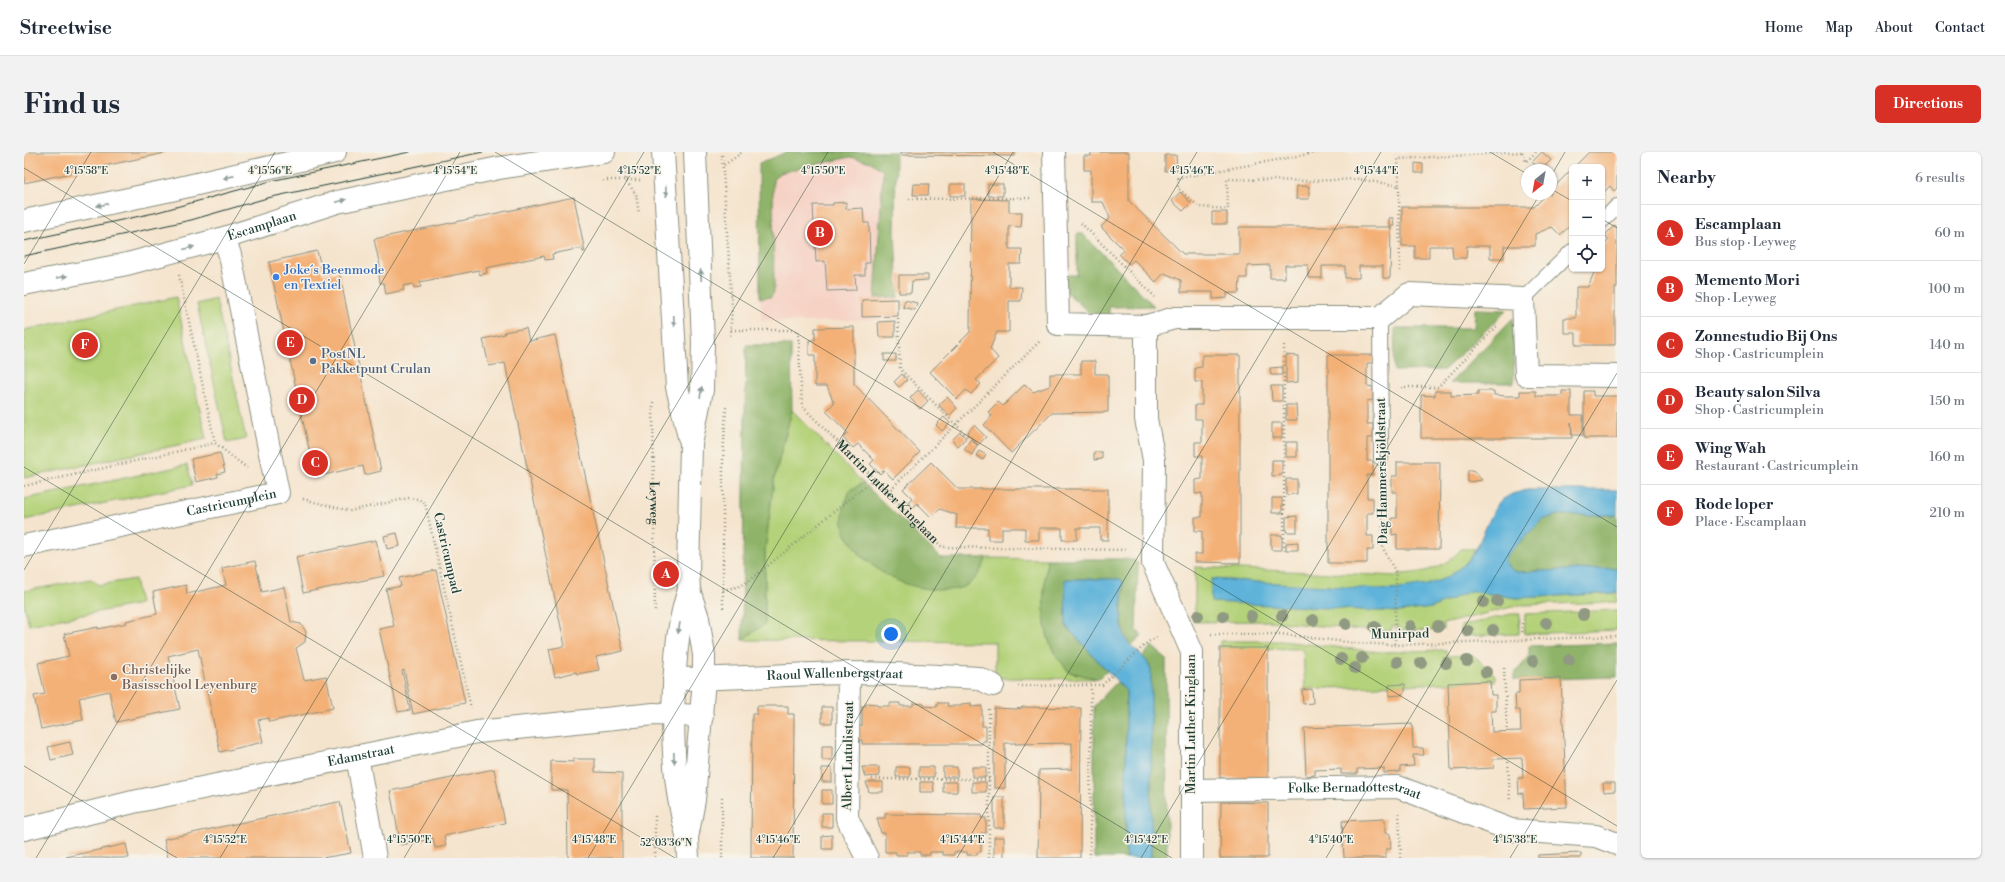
<!DOCTYPE html>
<html lang="en">
<head>
<meta charset="utf-8">
<style>
  body { margin:0; font-family:"Libre Bodoni",serif; background:#f2f2f3; color:#1f2937 }
  .controls { position:absolute; right:12px; top:12px; display:grid; overflow:hidden; border-radius:6px; box-shadow:0 1px 3px #0004 }
  .controls button { width:36px; height:36px; display:grid; place-items:center; padding:0; border:0; border-bottom:1px solid #e0e1e3; background:#fff; color:#1f2937; font:20px sans-serif }
  .compass { position:absolute; left:1497px; top:12px; width:36px; height:36px; border-radius:50%; background:#fff; box-shadow:0 1px 3px #0004; rotate:211deg }
  .you { position:absolute; left:867px; top:482px; width:14px; height:14px; margin:-10px; border:3px solid #fff; border-radius:50%; background:#1a73e8; box-shadow:0 0 0 6px #1a73e833 }
  .badge { display:grid; place-items:center; width:26px; height:26px; border-radius:50%; background:#d93025; color:#fff; font-size:13px; font-weight:700 }
  .pin { position:absolute; translate:-50% -50%; border:2px solid #fff; box-shadow:0 1px 4px #0006 }
  .list { margin:0; padding:0; list-style:none }
  h2 { display:flex; justify-content:space-between; align-items:center; height:52px; margin:0; padding:0 16px; font-size:17px }
  h2 small { font-size:13px; font-weight:400; color:#747a83 }
  .list li { display:grid; grid-template-columns:26px 1fr auto; gap:12px; align-items:center; box-sizing:border-box; height:56px; padding:0 16px; border-top:1px solid #e0e1e3 }
  .list b { display:block; font-size:15px; white-space:nowrap }
  .list p { margin:0; font-size:13px; white-space:nowrap; color:#747a83 }
  .list em { font-size:13px; font-style:normal; color:#747a83 }
  .icon { flex:none; width:22px; height:22px; fill:none; stroke:currentColor; stroke-width:2; stroke-linecap:round; stroke-linejoin:round }
  .map { position:relative; flex:none; width:1593px; height:706px; overflow:hidden; border-radius:6px }
  header { display:flex; align-items:center; gap:24px; box-sizing:border-box; height:56px; padding:0 20px; background:#fff; border-bottom:1px solid #e0e1e3 }
  header strong { font-size:19px }
  nav { display:flex; gap:22px; margin-inline-start:auto; font-size:14px }
  .intro { display:flex; align-items:center; justify-content:space-between; box-sizing:border-box; height:96px; padding:0 24px }
  h1 { margin:0; font-size:28px }
  .button { padding:10px 18px; border-radius:6px; background:#d93025; color:#fff; font-size:14px; font-weight:700 }
  main { display:flex; gap:24px; padding:0 24px }
  aside { flex:1; background:#fff; border-radius:6px; box-shadow:0 1px 3px #0004 }
  .map>svg:first-child { display:block }
  .built { fill:#f6d2c4 }
  .green { fill:#b4d279; stroke:#6a8856 }
  .forest { fill:#8fb469; stroke:#57784e }
  .water { fill:#5eb3da; stroke:#3e7887 }
  .building { fill:#f4b177 }
  .lines { fill:none; stroke-linecap:round; stroke-linejoin:round }
  .lane-casing { stroke:#8a9080; stroke-width:16 }
  .street-casing { stroke:#8a9080; stroke-width:24 }
  .secondary-casing { stroke:#8a9080; stroke-width:24 }
  .path { stroke:#8a9080; stroke-width:2.5; stroke-dasharray:1 3; stroke-linecap:butt }
  .lane { stroke:#fff; stroke-width:14 }
  .street { stroke:#fff; stroke-width:22 }
  .secondary { stroke:#fff; stroke-width:22 }
  .tram { stroke:#1f3d34; stroke-width:1 }
  .tree { fill:#909981 }
  .oneway { fill:#8f9e9a }
  .ticks { fill:none; stroke:#1f3d34; stroke-width:1; stroke-opacity:0.45 }
  .shop-dot { fill:#3f7fe0; stroke:#f7f3e8; stroke-width:1.5 }
  .service-dot { fill:#5c6f8a; stroke:#f7f3e8; stroke-width:1.5 }
  .education-dot { fill:#8d6e63; stroke:#f7f3e8; stroke-width:1.5 }
  .labels { text-anchor:middle; dominant-baseline:central; stroke-width:3; stroke-linejoin:round; paint-order:stroke }
  .street-label { font-size:13px; fill:#1f3d34; stroke:#f7f3e8 }
  .shop-label { font-size:13px; fill:#366cbe; stroke:#f7f3e8; text-anchor:start }
  .service-label { font-size:13px; fill:#4e5e75; stroke:#f7f3e8; text-anchor:start }
  .education-label { font-size:13px; fill:#785e54; stroke:#f7f3e8; text-anchor:start }
  .ticks-label { font-size:10px; text-anchor:middle; fill:#1f3d34; stroke:#f7f3e8; stroke-width:3; stroke-linejoin:round; paint-order:stroke }
</style>
</head>
<body>
<header>
<strong>Streetwise</strong>
<nav><a>Home</a><a>Map</a><a>About</a><a>Contact</a></nav>
</header>
<div class="intro"><h1>Find us</h1><a class="button">Directions</a></div>
<main>
<div class="map">
<svg width="1593" height="706" viewBox="0 0 1593 706">
  <rect width="100%" height="100%" fill="#f7f3e8"/>
  <filter id="ink" filterUnits="userSpaceOnUse"><feTurbulence type="fractalNoise" baseFrequency=".025" numOctaves="2"/><feDisplacementMap in="SourceGraphic" scale="8" xChannelSelector="R" yChannelSelector="G"/><feConvolveMatrix kernelMatrix="1 2 1 2 8 2 1 2 1" color-interpolation-filters="sRGB"/></filter>
  <filter id="wash" filterUnits="userSpaceOnUse"><feTurbulence type="fractalNoise" baseFrequency=".012" numOctaves="4" result="noise"/><feDisplacementMap in="SourceGraphic" scale="16" xChannelSelector="R" yChannelSelector="G"/><feGaussianBlur stdDeviation="0.9" result="paint"/><feColorMatrix in="noise" values="0 0 0 0 0 0 0 0 0 0 0 0 0 0 0 0 0 1.4 0 .05"/><feComposite in="paint" operator="in"/></filter>
  <g filter="url(#wash)">
    <rect width="100%" height="100%" fill="#f5e4cd"/>
    <path class="built" d="M762 0H872L871 80 876 166 782 170 737 168 735 12Z"/>
    <path class="green" d="M152 145 182 287 0 326V178Z
      M192 147 222 287 203 291 173 152Z
      M768 258 839 331 826 338 820 380 838 405 869 427 961 410 962 406 1023 407C1020 437 1015 472 1030 500 1035 507 1040 513 1045 520L1075 527 971 526V490L718 488 741 471V399L750 327Z
      M163 313 168 333 0 368V347Z
      M1437 397H1452C1445 408 1436 418 1424 425 1386 446 1337 436 1295 434 1259 432 1223 429 1188 427L1187 449 1375 460 1407 456 1446 439 1492 446 1593 441V450L1496 453 1419 472V478L1375 479V475L1368 474 1367 479H1348L1245 469 1171 470V415L1374 424 1375 422C1400 421 1420 417 1437 397Z
      M67 427 75 433 111 427 116 452 5 473 0 452V439Z
      M1593 458V478L1500 482 1501 462Z
      M1487 462H1496L1495 482 1438 484 1437 474Z
      M1196 489H1257L1356 500 1422 498 1423 504 1449 503 1471 523V529L1281 537 1279 497 1196 496Z"/>
    <path class="forest" d="M762 0H872L871 80 874 145 851 146 859 19 847 10 826 5 755 21 749 28 750 140 747 145 736 146 735 12Z
      M1053 82H1059L1130 154 1085 155V166H1071L1041 139 1042 123H1053Z
      M1451 157 1483 158 1420 218 1370 219 1371 176H1450Z
      M1489 166 1490 231H1426Z
      M722 193H767L768 258 750 327 741 399V472L718 488Z
      M839 331 917 406H962C960 415 953 426 945 432 928 444 886 436 868 426 852 418 840 407 829 393 827 389 822 384 821 380 815 366 821 351 826 338Z
      M1534 363H1593V416L1493 420 1486 417 1481 410 1482 404 1518 368Z
      M1023 407H1109L1114 412 1112 478 1118 483 1108 494C1093 477 1099 451 1099 430L1097 427H1042V474L1083 519 1075 527 1045 520C1040 513 1034 507 1030 500 1015 472 1020 438 1023 407Z
      M1593 491V525L1490 528V522L1505 505V494Z
      M1128 494 1142 507 1143 706H1127V517L1125 511 1118 505Z
      M1093 530 1102 539V706H1070V554Z"/>
    <path class="water" d="M1503 338H1593V363H1534L1518 368 1482 404 1481 410 1486 417 1493 420 1593 416V441L1492 446 1446 439 1407 456 1375 460 1187 450V427L1368 438 1403 433 1424 425 1444 409 1452 397 1470 358 1476 349 1488 342Z
      M1041 427H1097L1099 430C1099 444 1094 473 1101 486 1107 498 1123 504 1127 517V706H1102V539L1042 474Z"/>
    <g id="blocks">
      <path class="building" d="M0 0H141V1L0 31Z
        M877 0H991V4L877 3Z
        M1067 0H1105V49L1159 102H1215V75H1367L1366 126H1359V114H1335V126H1321V114H1298V126H1284V113H1261V126H1246V113L1223 114V126H1216L1215 141H1203V146L1189 147V140H1157V128L1140 121 1132 130 1110 108 1105 112 1095 102 1100 98 1077 75 1086 66 1079 50H1067V18H1060V4H1067Z
        M1518 0 1527 8 1517 18 1508 10Z
        M1565 0H1593V36L1590 39 1586 34 1578 42V15H1550Z
        M1141 3H1152L1153 18 1141 19Z
        M1391 11 1399 12V21H1391Z
        M1548 17V72L1536 83 1528 75 1511 82V94H1480V106H1466V94H1443L1442 106H1429L1428 94H1405V106H1391V94H1378V55H1510L1523 42H1527V38Z
        M890 32H905L904 43H889Z
        M926 32H941V44H926Z
        M964 32H979V44H964Z
        M1273 34H1285V47H1272Z
        M1156 40 1167 51 1159 59 1148 49Z
        M550 45 561 100H559L558 96 528 102 529 107 521 108 520 104 462 116 463 121 456 123 455 118 396 130 397 135 390 136 389 132 379 134 380 138 362 142 360 131H356L355 123H358L350 87Z
        M947 47 985 48V60H998L997 75 985 74V97H998L997 112H985V135H998L997 149H985V180H973L966 197 974 206 952 228 957 232 947 242 942 238 933 247 906 220 946 180Z
        M822 50V57L839 56 840 71H845L846 111H841V123H831L832 138 803 139 801 109 792 110 789 53H809V51Z
        M1188 60H1203V72H1188Z
        M1365 66H1369L1370 74H1365Z
        M1591 73 1593 75V135L1591 136V193H1552V181H1540V166H1552V135H1564L1571 118 1570 117H1578V95L1585 88 1581 83Z
        M293 99 299 123 315 120 357 319 341 323 339 314 291 325 245 110Z
        M875 123H904V128L888 129 887 141H875Z
        M874 147V164L838 165V148Z
        M881 148 893 151 891 158 879 155Z
        M871 169V185H855L854 170Z
        M830 175V232L896 300 869 327 860 318 856 322 846 312 850 308 834 292 829 296 819 286 824 281 802 259 810 251 803 234H791V203H785V188H791V176Z
        M502 176 505 189 531 183 599 499 572 505 575 518 553 522 552 520 531 525 525 497 541 494 481 211 465 214 459 187 481 182 480 180Z
        M860 202H872V209H860Z
        M1178 203H1216V411L1171 410V402H1178V379H1171V365H1178V341L1171 342V328L1178 327V304H1171V290H1178V267H1171V253H1178V230H1171V216L1178 215Z
        M1262 203 1274 204V230L1262 231Z
        M1304 203H1350L1349 211H1343V234L1349 235V248L1343 249V272H1349V286H1343V309H1349V323H1343V346H1349V361H1343V384H1349V398H1343V411H1304Z
        M1057 209H1071V222H1084V260L1028 261 987 301 960 273 968 264 964 260 974 250 979 254 1001 232 1009 240 1026 234V222H1057Z
        M1258 215V223H1247L1246 216Z
        M878 222 883 228 875 235 870 230Z
        M1247 234H1258V249H1248Z
        M894 238 904 249 896 257 886 246Z
        M1411 239H1427V244L1454 243V239H1470V243L1483 244H1496V239H1512V244H1538V239H1547V263H1559V283H1548L1547 270 1548 286H1397V243L1411 244Z
        M1560 239H1569V244H1593V286H1560Z
        M923 245 933 256 925 264 915 253Z
        M1262 253H1272L1273 268H1262Z
        M920 265 926 271 918 279 912 273Z
        M1248 271H1258V286H1248Z
        M950 273 962 285 954 293 943 281Z
        M936 280 942 286 934 294 928 288Z
        M947 287 953 293 948 303 940 297Z
        M1262 290H1273V305H1262Z
        M955 299 962 303 959 308 952 303Z
        M1070 300H1078V307L1070 308Z
        M196 301 201 320 193 322 194 325 172 330 167 307Z
        M1248 308H1258V323L1248 324Z
        M907 310 934 337H1084V388H1076V376H1053V388H1038V376H1015V388H1001V376H978V388H964V376H932L933 363 916 357 907 365 893 351 889 356 884 350 888 346 879 337Z
        M1373 310H1416L1415 397H1373V382L1368 383V366H1373V340H1368V324H1373Z
        M1444 318H1449L1458 328 1444 330Z
        M1262 327H1273V342L1262 343Z
        M1248 346H1258V361H1248Z
        M1273 364V380H1262V365Z
        M373 381 376 394 363 397 360 384Z
        M1247 383H1258V398H1247Z
        M352 388 360 424 279 441 272 405Z
        M1274 390V398H1262V391Z
        M231 409 238 440 260 435 267 470 277 472 282 480 281 490 272 496 280 528 302 524 309 556 245 570 244 566 234 568 239 590 196 600 174 497 144 504 156 557 92 570 85 539 55 546 59 568 17 577 10 544 21 542 14 511 45 504 40 482 74 475V477L103 471 102 469 133 462 129 440 162 433 163 442 202 433 198 416Z
        M412 418 441 551 389 562 380 518 378 519 386 558 374 560 355 477 370 474 362 437 377 434 375 426Z
        M1196 496H1244V626H1196Z
        M1537 526 1543 655 1500 657 1499 641 1495 642 1494 626H1499L1498 606 1469 607 1470 616 1427 618 1424 531 1466 529 1467 543H1472V559H1467L1468 580 1497 579 1496 558H1492L1491 542H1495V528Z
        M1381 532V540L1377 543 1365 544V533Z
        M1288 537 1289 551 1279 552 1278 538Z
        M842 551 852 552 853 554H866V551H876V554H889V551L900 552V554L913 555V551H924L923 554H937V552L947 551V555L958 554V574H962V589H958V592H838V588H831L834 574H838V554H842Z
        M733 554H764V562H770L769 706H727L728 562H733Z
        M798 555H808V571H798Z
        M998 555 1057 556 1056 706H1014L1015 618 1048 617V591L991 592 992 591H981V636H970V556L992 557 998 556Z
        M1388 572 1389 596H1399L1400 603H1389L1390 614 1376 615V620L1360 621V616L1333 617V622H1317V617L1291 618V623L1282 624 1280 576Z
        M46 590 49 603 27 608 24 595Z
        M798 594H808V608H798Z
        M549 607H571V620L598 621V706H544L543 638H527V609L549 610Z
        M838 615H855V624L841 625Z
        M872 615H886V625H872Z
        M895 615H910V625H895Z
        M919 615H933V625H919Z
        M948 615H962V625H948Z
        M798 616H808V630H798Z
        M470 617 481 671 420 684 422 694 411 696 409 686 377 693 366 639Z
        M842 630H859V640H845Z
        M896 630H909L910 640H896Z
        M919 630H933V640H919Z
        M948 630H962V640H948Z
        M1579 631H1591V639L1580 640Z
        M798 638H808V652H798Z
        M970 645H980V676H970Z
        M314 650H316L327 701 298 706H144L140 687Z
        M1197 650 1244 651V706H1196Z
        M798 661H808V675H798Z
        M861 662 958 663 957 666H962V681H957V700H954L953 703H943V700H930V703H919V700H906V703H896V700H883V703H872V700H861V681H857L853 666H861Z
        M1361 667V681L1366 682 1367 697H1362V706H1320L1318 669Z
        M808 683V697H798V684Z
        M970 685H980V706H970Z
        M102 692 105 706H42V705Z
        M1557 701V706H1514V703Z"/>
    </g>
  </g>
  <g filter="url(#ink)">
    <use href="#blocks" fill-opacity="0" stroke="#8a9080" stroke-width="1"/>
    <g class="lines">
      <defs>
        <path id="lane" d="M1578 69 1593 54
          M1499 147 1548 99
          M1356 166 1357 306"/>
        <g id="street">
          <path d="M1030 0 1034 172 1122 174V267L1130 308 1129 411 1168 500V706"/>
          <path d="M1122 174 1151 166H1356L1385 142 1499 147 1502 223 1593 224"/>
          <path id="s3" d="M0 394 254 341 206 103 200 86"/>
          <path d="M825 521 823 666 843 706"/>
          <path id="s4" d="M650 527C708 527 766 522 823 521 867 521 910 524 954 526L969 533"/>
          <path d="M333 604 351 706"/>
          <path id="s5" d="M1167 638 1374 635 1487 678 1572 684 1593 692"/>
          <path id="s6" d="M0 677 109 650 453 580 630 562 678 564"/>
        </g>
        <g id="secondary">
          <path d="M639 0 653 235 665 285"/>
          <path d="M0 69 147 38 311 0"/>
          <path id="s7" d="M0 132 103 112 200 86 313 50 475 16 580 0"/>
          <path d="M662 679C649 631 648 583 650 534 652 501 654 470 665 438"/>
          <path d="M664 706 663 686 670 648 680 527V503L674 466 665 438 664 421 667 292 678 238 679 190 671 0"/>
        </g>
      </defs>
      <use href="#lane" class="lane-casing"/>
      <use href="#street" class="street-casing"/>
      <use href="#secondary" class="secondary-casing"/>
      <g class="path">
        <path d="M1296 0 1154 26V36L1175 55 1204 57 1203 27 1286 29 1334 27 1375 34 1374 7 1498 0"/>
        <path d="M1498 0 1502 10 1512 0"/>
        <path d="M698 3 708 156 706 186"/>
        <path d="M700 13 719 0"/>
        <path d="M600 14 602 29 612 42 615 62"/>
        <path d="M579 28H616"/>
        <path d="M1375 34 1376 119"/>
        <path d="M885 47 1007 46"/>
        <path d="M1057 71 1131 145"/>
        <path d="M155 123 191 291"/>
        <path d="M874 167 876 217 945 286"/>
        <path id="s1" d="M707 178H774L778 254 918 395 1104 398"/>
        <path d="M1377 235H1414L1474 173"/>
        <path id="s2" d="M629 250 631 461"/>
        <path d="M1357 326 1359 396 1372 421 1371 493"/>
        <path d="M0 334 191 291 223 316"/>
        <path d="M864 340 1016 189"/>
        <path d="M279 347 326 359 385 346 394 347 401 351 447 556"/>
        <path d="M1260 398V191"/>
        <path d="M699 438 716 434 725 429 850 327"/>
        <path d="M699 456V308L702 255"/>
        <path d="M1498 471V482"/>
        <path d="M1187 482H1256L1331 491 1371 493 1593 484"/>
        <path d="M1480 516 1483 580"/>
        <path d="M994 534 1078 533 1124 490 1135 484"/>
        <path d="M1484 606 1486 650"/>
        <path d="M848 627H966"/>
        <path d="M1375 661 1377 706"/>
        <path d="M631 664V706"/>
        <path d="M698 706V645"/>
        <path d="M965 706V557"/>
        <path d="M1066 706 1067 534"/>
      </g>
      <use href="#lane" class="lane"/>
      <use href="#street" class="street"/>
      <use href="#secondary" class="secondary"/>
      <path class="tram" d="M0 89 130 61 251 28 386 0
        M0 104 167 68 243 46 459 0"/>
    </g>
    <g class="tree">
      <circle cx="1473" cy="449" r="6"/>
      <circle cx="1459" cy="450" r="6"/>
      <circle cx="1559" cy="463" r="6"/>
      <circle cx="1174" cy="464" r="6"/>
      <circle cx="1199" cy="464" r="6"/>
      <circle cx="1227" cy="464" r="6"/>
      <circle cx="1258" cy="464" r="6"/>
      <circle cx="1289" cy="468" r="6"/>
      <circle cx="1522" cy="471" r="6"/>
      <circle cx="1322" cy="472" r="6"/>
      <circle cx="1386" cy="474" r="6"/>
      <circle cx="1414" cy="474" r="6"/>
      <circle cx="1351" cy="475" r="6"/>
      <circle cx="1469" cy="478" r="6"/>
      <circle cx="1444" cy="479" r="6"/>
      <circle cx="1338" cy="506" r="6"/>
      <circle cx="1317" cy="507" r="6"/>
      <circle cx="1545" cy="508" r="6"/>
      <circle cx="1443" cy="509" r="6"/>
      <circle cx="1509" cy="509" r="6"/>
      <circle cx="1373" cy="510" r="6"/>
      <circle cx="1397" cy="511" r="6"/>
      <circle cx="1422" cy="511" r="6"/>
      <circle cx="1331" cy="516" r="6"/>
      <circle cx="1462" cy="520" r="6"/>
    </g>
    <defs><path id="oneway-solid" d="M-6-.8H1V-3.2L6.5 0L1 3.2V.8H-6Z"/></defs>
    <g class="oneway">
      <use href="#oneway-solid" transform="translate(205 25) rotate(167)"/>
      <use href="#oneway-solid" transform="translate(642 39) rotate(86)"/>
      <use href="#oneway-solid" transform="translate(317 49) rotate(-13)"/>
      <use href="#oneway-solid" transform="translate(78 53) rotate(168)"/>
      <use href="#oneway-solid" transform="translate(165 96) rotate(-15)"/>
      <use href="#oneway-solid" transform="translate(677 123) rotate(-93)"/>
      <use href="#oneway-solid" transform="translate(38 125) rotate(-11)"/>
      <use href="#oneway-solid" transform="translate(650 169) rotate(87)"/>
      <use href="#oneway-solid" transform="translate(677 240) rotate(-82)"/>
      <use href="#oneway-solid" transform="translate(655 476) rotate(100)"/>
      <use href="#oneway-solid" transform="translate(650 606) rotate(88)"/>
    </g>
  </g>
  <path class="ticks" d="M471 0 1593 674M969 0 1593 375M1466 0 1503 22M0 16 1148 706M1527 24 1541 0M1527 37 1548 49M1578 67 1593 76M0 112 67 0M0 315 651 706M0 418 251 0M0 614 153 706M12 706 436 0M196 706 620 0M380 706 804 0M564 706 989 0M749 706 1173 0M933 706 1357 0M1117 706 1516 42M1302 706 1593 221M1486 706 1593 528"/>
  <circle class="shop-dot" cx="252" cy="125" r="4"/>
  <circle class="service-dot" cx="289" cy="209" r="4"/>
  <circle class="education-dot" cx="90" cy="525" r="4"/>
  <g class="labels">
    <g class="street-label">
      <text stroke="none"><textPath href="#s7" startOffset="245">Escamplaan</textPath></text>
      <text transform="translate(1358 319) rotate(-91)">Dag Hammerskjöldstraat</text>
      <text stroke="none"><textPath href="#s1" startOffset="264">Martin Luther Kinglaan</textPath></text>
      <text stroke="none"><textPath href="#s3" startOffset="212">Castricumplein</textPath></text>
      <text stroke="none"><textPath href="#s2" startOffset="101">Leyweg</textPath></text>
      <text transform="translate(423 401) rotate(77)">Castricumpad</text>
      <text transform="translate(1376 482) rotate(-1)">Munirpad</text>
      <text stroke="none"><textPath href="#s4" startOffset="161">Raoul Wallenbergstraat</textPath></text>
      <text transform="translate(1167 572) rotate(-90)">Martin Luther Kinglaan</text>
      <text stroke="none"><textPath href="#s6" startOffset="345">Edamstraat</textPath></text>
      <text transform="translate(824 604) rotate(-89)">Albert Lutulistraat</text>
      <text stroke="none"><textPath href="#s5" startOffset="164">Folke Bernadottestraat</textPath></text>
    </g>
    <g class="shop-label">
      <text x="260" y="118">Joke´s Beenmode<tspan x="260" dy="15">en Textiel</tspan></text>
    </g>
    <g class="service-label">
      <text x="297" y="202">PostNL<tspan x="297" dy="15">Pakketpunt Crulan</tspan></text>
    </g>
    <g class="education-label">
      <text x="98" y="518">Christelijke<tspan x="98" dy="15">Basisschool Leyenburg</tspan></text>
    </g>
  </g>
  <g class="ticks-label">
    <text x="62" y="22">4°15'58"E</text>
    <text x="246" y="22">4°15'56"E</text>
    <text x="431" y="22">4°15'54"E</text>
    <text x="615" y="22">4°15'52"E</text>
    <text x="799" y="22">4°15'50"E</text>
    <text x="983" y="22">4°15'48"E</text>
    <text x="1168" y="22">4°15'46"E</text>
    <text x="1352" y="22">4°15'44"E</text>
    <text x="201" y="691">4°15'52"E</text>
    <text x="385" y="691">4°15'50"E</text>
    <text x="570" y="691">4°15'48"E</text>
    <text x="754" y="691">4°15'46"E</text>
    <text x="938" y="691">4°15'44"E</text>
    <text x="1122" y="691">4°15'42"E</text>
    <text x="1307" y="691">4°15'40"E</text>
    <text x="1491" y="691">4°15'38"E</text>
    <text x="642" y="694">52°03'36"N</text>
  </g>
</svg>
<div class="controls">
<button>+</button>
<button>−</button>
<button><svg class="icon" aria-label="locate" viewBox="0 0 24 24"><circle cx="12" cy="12" r="6"/><path d="M12 2v4M12 18v4M2 12h4M18 12h4"/></svg></button>
</div>
<svg class="compass" viewBox="-18 -18 36 36"><path d="M0-13l5 13h-10z" fill="#e53935"/><path d="M0 13l5-13h-10z" fill="#747a83"/></svg>
<div class="you"></div>
<div class="pin badge" style="left:642px;top:422px">A</div>
<div class="pin badge" style="left:796px;top:81px">B</div>
<div class="pin badge" style="left:291px;top:311px">C</div>
<div class="pin badge" style="left:278px;top:248px">D</div>
<div class="pin badge" style="left:266px;top:191px">E</div>
<div class="pin badge" style="left:61px;top:193px">F</div>
</div>
<aside>
<h2>Nearby<small>6 results</small></h2>
<ul class="list">
<li><span class="badge">A</span><div><b>Escamplaan</b><p>Bus stop · Leyweg</p></div><em>60 m</em></li>
<li><span class="badge">B</span><div><b>Memento Mori</b><p>Shop · Leyweg</p></div><em>100 m</em></li>
<li><span class="badge">C</span><div><b>Zonnestudio Bij Ons</b><p>Shop · Castricumplein</p></div><em>140 m</em></li>
<li><span class="badge">D</span><div><b>Beauty salon Silva</b><p>Shop · Castricumplein</p></div><em>150 m</em></li>
<li><span class="badge">E</span><div><b>Wing Wah</b><p>Restaurant · Castricumplein</p></div><em>160 m</em></li>
<li><span class="badge">F</span><div><b>Rode loper</b><p>Place · Escamplaan</p></div><em>210 m</em></li>
</ul>
</aside>
</main>
</body>
</html>
